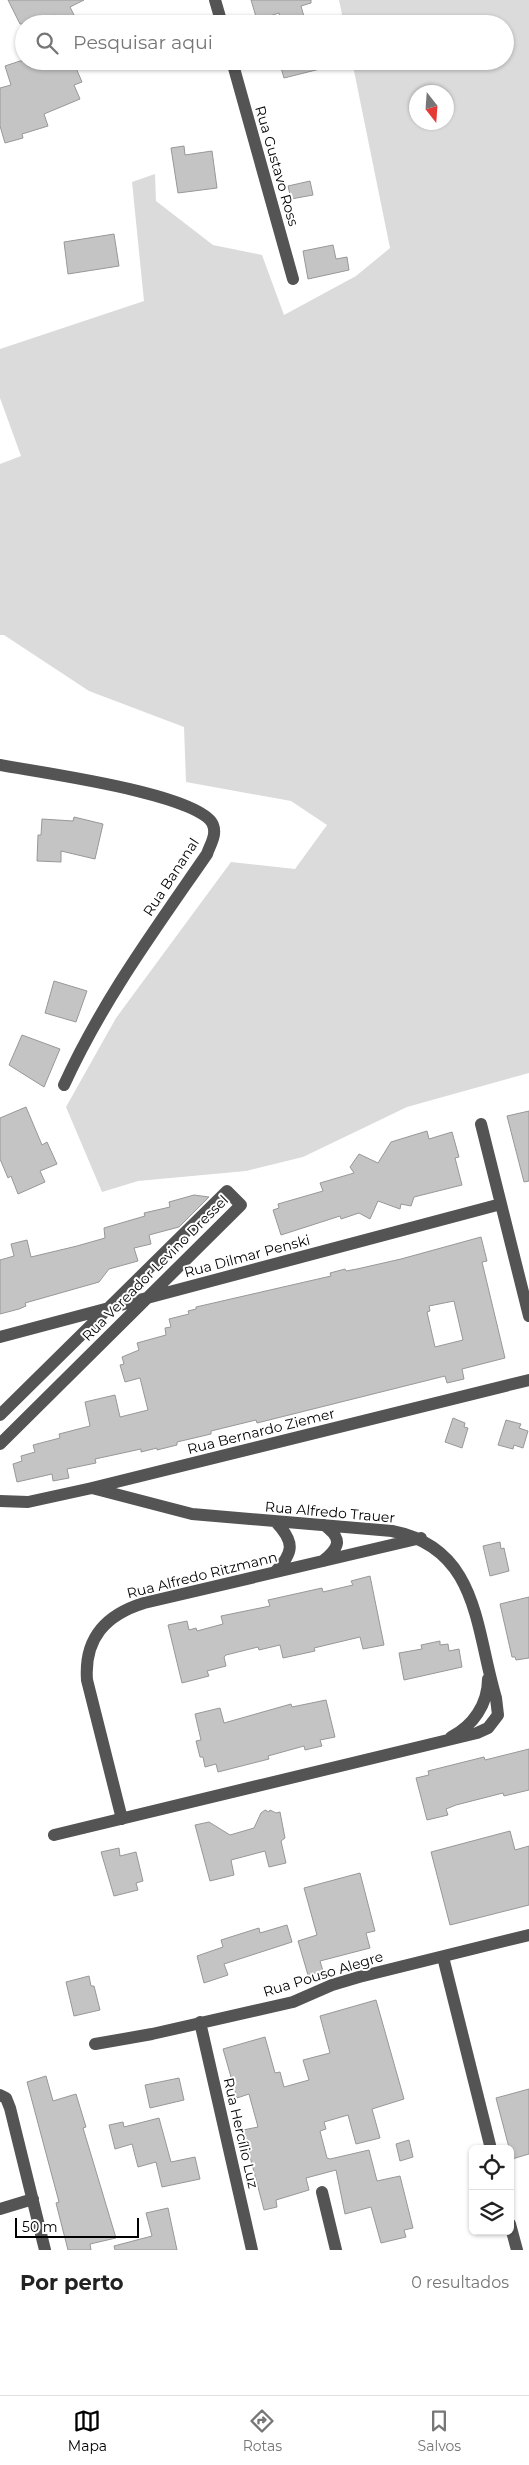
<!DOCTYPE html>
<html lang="pt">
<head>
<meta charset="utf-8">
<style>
  body { margin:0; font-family:Montserrat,sans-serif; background:#f6f6f6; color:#222 }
  .controls { position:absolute; right:15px; bottom:15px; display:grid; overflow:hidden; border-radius:8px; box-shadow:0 1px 4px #0004 }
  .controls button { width:45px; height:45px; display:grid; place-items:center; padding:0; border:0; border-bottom:1px solid #e0e0e0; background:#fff; color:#222; font:25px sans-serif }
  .compass { position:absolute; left:409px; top:85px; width:45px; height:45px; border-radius:50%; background:#fff; box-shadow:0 1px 4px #0004; rotate:163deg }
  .scale { position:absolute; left:15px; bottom:12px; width:124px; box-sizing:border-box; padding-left:5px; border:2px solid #000; border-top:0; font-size:14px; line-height:18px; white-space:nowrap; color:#000; -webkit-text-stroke:4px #fff; paint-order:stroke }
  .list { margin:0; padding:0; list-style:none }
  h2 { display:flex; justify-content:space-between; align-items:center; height:65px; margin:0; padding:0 20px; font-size:21px }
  h2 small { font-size:16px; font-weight:400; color:#767676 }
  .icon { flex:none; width:28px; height:28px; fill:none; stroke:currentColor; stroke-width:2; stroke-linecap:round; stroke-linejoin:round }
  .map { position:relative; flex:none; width:529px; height:2250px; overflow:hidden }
  .search { position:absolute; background:#fff; box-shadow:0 1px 4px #0004; left:15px; right:15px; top:15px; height:55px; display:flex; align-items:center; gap:12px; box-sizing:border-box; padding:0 18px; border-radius:28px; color:#767676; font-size:19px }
  .sheet { height:145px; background:#fff }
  nav { display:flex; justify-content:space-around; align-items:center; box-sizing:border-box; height:70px; border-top:1px solid #e0e0e0; background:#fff; font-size:14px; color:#767676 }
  nav a { display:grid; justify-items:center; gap:2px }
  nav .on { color:#000 }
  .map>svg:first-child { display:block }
  .green { fill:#dbdbdb; fill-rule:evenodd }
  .building { fill:#c4c4c4; stroke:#989898; fill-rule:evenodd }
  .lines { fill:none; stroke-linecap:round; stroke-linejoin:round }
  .minor { stroke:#545454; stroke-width:12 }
  .labels { text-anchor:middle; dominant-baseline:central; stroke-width:4; stroke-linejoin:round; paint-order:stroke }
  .street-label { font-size:14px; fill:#000; stroke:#fff }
</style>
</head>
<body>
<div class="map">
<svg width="529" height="2250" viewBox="0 0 529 2250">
  <rect width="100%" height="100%" fill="#fff"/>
  <path class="green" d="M339 0H529V1073L407 1107 303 1157 246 1171 138 1181 102 1192 66 1107 116 1018 231 862 295 869 327 825 291 801 186 782 184 727 89 691 4 635H0V464L21 456 0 398V349L144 301 132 182 155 174 156 201 213 245 262 255 284 315 356 276 390 248 352 61H505V24H344ZM416 92H446V122H416Z"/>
  <path class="building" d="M8 0H84L70 7 74 15 59 23 55 15 36 24H20Z
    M251 0H311V3L301 6 306 24H282L279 13 257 20Z
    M20 61H29L30 67 43 61H73L82 82 74 85 80 99 44 114 48 126 22 134 23 138 5 143 0 126V88L11 85 5 66Z
    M279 61H331L332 66 284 78Z
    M184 146 185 155 212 151 217 188 178 193 171 148Z
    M310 181 313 195 291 199 288 186Z
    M114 234 119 266 68 274 64 242Z
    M333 245 336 259 347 257 349 270 308 279 303 251Z
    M74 817 103 824 95 859 61 851V862L37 861 38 835H41L42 819 73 821Z
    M54 981 87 991 76 1022 45 1013Z
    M22 1035 60 1049 44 1087 9 1065Z
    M26 1107 42 1145 47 1142 57 1164 40 1171 45 1182 18 1194 11 1176 8 1178 0 1159V1118Z
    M529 1111V1181L524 1182 507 1116Z
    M427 1131 429 1139 452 1132 459 1157 455 1158 462 1185 414 1197 411 1206 401 1204 400 1209 378 1201 370 1219 359 1213 341 1219 340 1216 281 1235 273 1210 279 1208 278 1204 323 1191 320 1183 354 1173 350 1167 359 1154 378 1163 391 1142Z
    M194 1195 209 1197 179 1227 149 1235 151 1244 134 1248 138 1261 109 1269 99 1282 25 1303 26 1306 19 1309 0 1314V1260L14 1256 11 1244 27 1240 31 1257 77 1246 105 1238 104 1228 145 1216 144 1213 170 1207 169 1202Z
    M481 1237 487 1261 482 1262 505 1358 462 1369 464 1379 447 1383 445 1376 257 1423 256 1420 211 1431V1434L177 1442V1445L157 1450V1448L141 1452V1449L95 1459 96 1463 67 1469 69 1478 53 1481 52 1474 17 1482 13 1464 22 1461 21 1456 35 1452 33 1445 60 1438 59 1434 90 1426 85 1402 115 1395 120 1417 148 1410 140 1378 125 1382 120 1365 124 1364 122 1357 139 1350 137 1343 166 1335 165 1328 171 1327 169 1319 189 1314 188 1311 196 1309V1307L331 1276 330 1273 345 1269 346 1271 357 1269 401 1259ZM454 1301 463 1340 435 1347 427 1312 430 1311 429 1306Z
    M453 1418 465 1423 464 1427 468 1428 462 1448 445 1442Z
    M506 1420 521 1424 519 1428 528 1431 523 1448 514 1445 513 1449 498 1445Z
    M500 1542 501 1549 504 1548 509 1571 490 1576 483 1546Z
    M370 1576 384 1645 363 1649 360 1637 314 1648 315 1651 283 1658 280 1645 259 1650 258 1647 226 1655 224 1657 226 1666 207 1671 209 1676 182 1683 168 1625 187 1621 189 1630 196 1628 197 1631 223 1624 221 1616 270 1606 268 1600 322 1588 323 1592 353 1585 351 1581Z
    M529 1597V1658L516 1660 515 1657H512L500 1604Z
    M440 1641V1645L448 1644 449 1651 459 1649 462 1667 404 1680 399 1653 422 1649 421 1645Z
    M326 1700 335 1737 320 1740 322 1746 305 1750 304 1746 268 1756 269 1759 218 1772 216 1764 205 1767 203 1757H200L196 1741 201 1740 195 1714 220 1708 224 1723 291 1704 292 1707Z
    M529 1749V1790L504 1796 503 1793 456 1805 446 1809 448 1815 427 1820 416 1778 429 1775 428 1771 484 1757 485 1760Z
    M265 1810 269 1812 270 1810 276 1813 280 1812 285 1838 281 1841 286 1863 269 1867 265 1851 231 1860 234 1875 210 1881 195 1825 209 1822 230 1835 254 1828 261 1813Z
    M510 1831 515 1850 529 1846V1905L450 1925 431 1852Z
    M119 1848 120 1856 136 1852 143 1881 136 1883 138 1890 114 1896 101 1852Z
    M360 1873 375 1931 366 1933 370 1948 320 1961 323 1971 308 1975 298 1941 317 1935 304 1888Z
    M287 1925 292 1942 224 1964 228 1975 204 1983 197 1956 223 1947 221 1940 259 1928 260 1933Z
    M89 1976 91 1986H94L100 2010 74 2016 66 1982Z
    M376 2000 404 2099 372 2109 380 2138 356 2144 348 2115 324 2122 326 2129 320 2131 327 2158 330 2159 369 2150 377 2181 400 2176 413 2228 404 2230 406 2237 381 2243 371 2207 345 2214 336 2170 306 2178 309 2190 276 2200 277 2207 264 2210 243 2130 258 2127 249 2094 237 2098 223 2049 265 2037 275 2073 280 2072 284 2087 309 2080 303 2060 330 2053 320 2016Z
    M46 2076 53 2101 76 2094 86 2127 83 2128 116 2238 90 2244 91 2250H68L56 2203 59 2202 27 2082Z
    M179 2078 184 2100 150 2108 145 2085Z
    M529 2089V2154L512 2159 496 2098Z
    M159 2118 171 2162 195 2157 200 2179 162 2187 156 2162 138 2167 132 2144 115 2149 109 2125 123 2122 124 2127Z
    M409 2140 413 2157 400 2161 396 2144Z
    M168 2208 177 2250H115L114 2246 152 2236 146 2213Z"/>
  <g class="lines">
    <path class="minor" d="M215 0 222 24
      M232 61 293 279
      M0 765C36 772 202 794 213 825 217 835 210 845 207 854 154 931 103 1000 64 1085
      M481 1124 529 1316
      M0 1337 501 1204
      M0 1415 227 1191 241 1205 0 1444
      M0 1501 28 1502 92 1488 529 1380
      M323 1561C340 1547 343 1539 324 1525
      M275 1572C294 1553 295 1542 276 1522
      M451 1737C473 1726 488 1704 488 1679
      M122 1819 87 1680C84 1639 105 1615 144 1603L421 1538
      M54 1835 477 1733 488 1728 498 1715 496 1698C475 1628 479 1548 392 1531L192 1514 92 1488
      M443 1957 491 2149
      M200 2022 252 2250
      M95 2044 152 2034 293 2002 332 1985 359 1977 529 1935
      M0 2095 6 2098 10 2108 45 2250
      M322 2192 336 2250
      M0 2209 33 2199
      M510 2224 517 2250"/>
  </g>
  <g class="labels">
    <g class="street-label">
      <text transform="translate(277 166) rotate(74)">Rua Gustavo Ross</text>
      <text transform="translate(171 877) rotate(-57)">Rua Bananal</text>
      <text transform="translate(247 1256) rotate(-15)">Rua Dilmar Penski</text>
      <text transform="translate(155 1268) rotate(-45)">Rua Vereador Levino Dressel</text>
      <text transform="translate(261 1431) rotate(-14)">Rua Bernardo Ziemer</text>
      <text transform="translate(330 1512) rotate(5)">Rua Alfredo Trauer</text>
      <text transform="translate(202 1575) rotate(-14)">Rua Alfredo Ritzmann</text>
      <text transform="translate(323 1974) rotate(-17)">Rua Pouso Alegre</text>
      <text transform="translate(241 2133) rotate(77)">Rua Hercílio Luz</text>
    </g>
  </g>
</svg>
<div class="controls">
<button><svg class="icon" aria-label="locate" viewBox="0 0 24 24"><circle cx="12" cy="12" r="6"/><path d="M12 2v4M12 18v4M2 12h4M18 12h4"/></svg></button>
<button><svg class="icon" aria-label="layers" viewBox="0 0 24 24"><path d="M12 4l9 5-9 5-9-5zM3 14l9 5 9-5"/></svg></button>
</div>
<svg class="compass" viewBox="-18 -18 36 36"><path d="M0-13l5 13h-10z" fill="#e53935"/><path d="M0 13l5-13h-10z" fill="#767676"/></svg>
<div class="scale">50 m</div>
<div class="search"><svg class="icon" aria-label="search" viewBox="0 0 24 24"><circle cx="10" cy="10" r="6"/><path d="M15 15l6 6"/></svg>Pesquisar aqui</div>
</div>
<section class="sheet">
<h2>Por perto<small>0 resultados</small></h2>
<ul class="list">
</ul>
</section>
<nav>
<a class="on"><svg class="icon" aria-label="map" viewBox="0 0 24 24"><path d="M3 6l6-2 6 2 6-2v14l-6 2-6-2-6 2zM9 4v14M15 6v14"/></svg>Mapa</a>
<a><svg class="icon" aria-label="directions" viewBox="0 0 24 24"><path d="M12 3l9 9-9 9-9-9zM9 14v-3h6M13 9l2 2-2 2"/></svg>Rotas</a>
<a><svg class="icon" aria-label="saved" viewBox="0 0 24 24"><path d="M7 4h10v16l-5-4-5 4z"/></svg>Salvos</a>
</nav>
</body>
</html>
